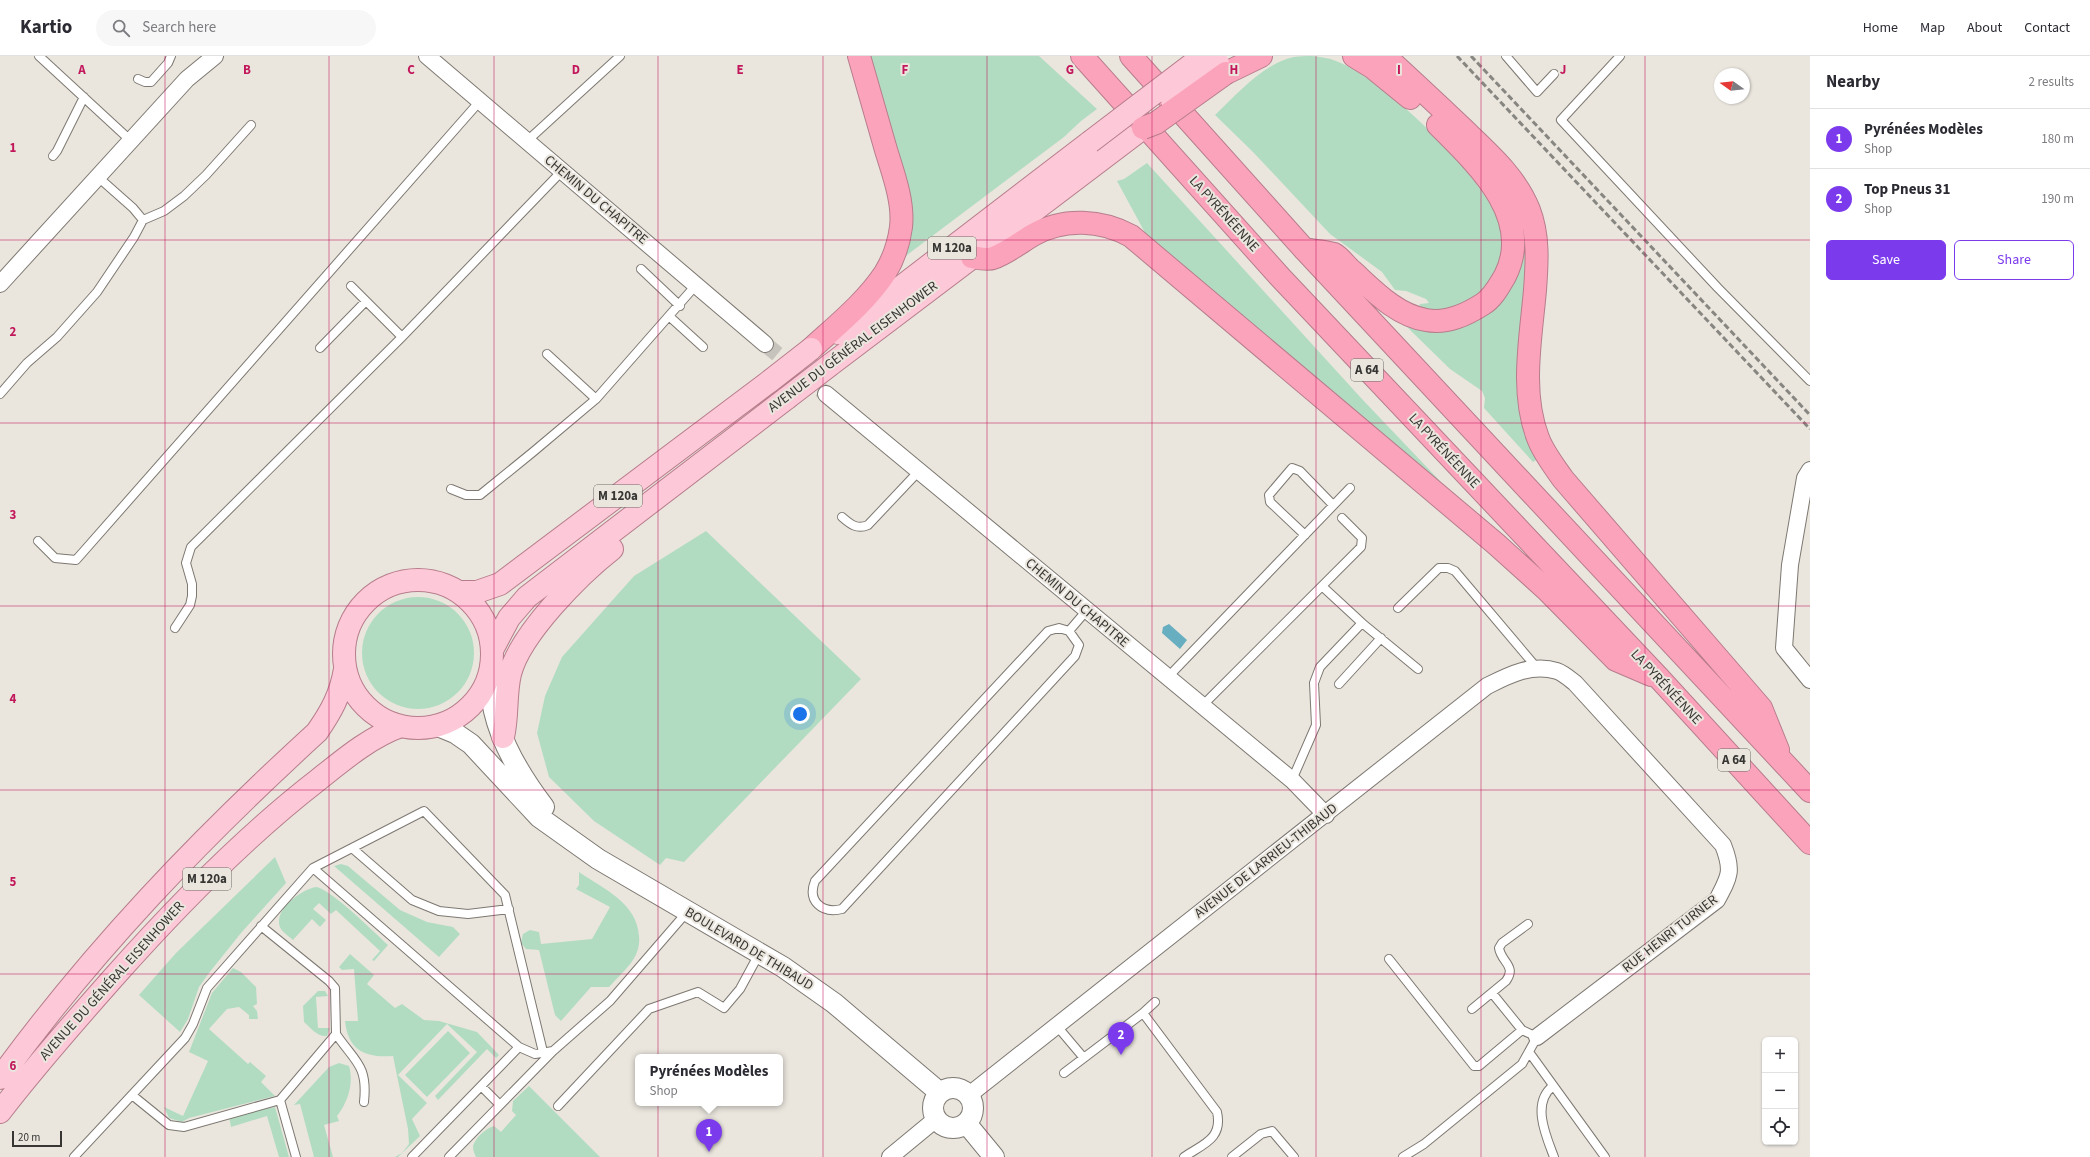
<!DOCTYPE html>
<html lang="en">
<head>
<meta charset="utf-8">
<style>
  body { margin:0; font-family:"Source Sans 3",sans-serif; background:#f7f7f7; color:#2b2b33 }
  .controls { position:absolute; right:12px; bottom:12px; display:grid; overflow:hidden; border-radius:6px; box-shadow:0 1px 3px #0004 }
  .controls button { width:36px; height:36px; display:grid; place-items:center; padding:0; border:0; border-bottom:1px solid #e1e1e2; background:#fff; color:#2b2b33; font:20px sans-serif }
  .compass { position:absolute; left:1714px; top:12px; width:36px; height:36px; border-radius:50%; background:#fff; box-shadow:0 1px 3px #0004; rotate:285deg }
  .scale { position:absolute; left:12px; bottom:10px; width:50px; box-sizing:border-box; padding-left:4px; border:2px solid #373633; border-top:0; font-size:11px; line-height:14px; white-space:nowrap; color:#373633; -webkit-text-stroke:3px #eae6de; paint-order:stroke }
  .you { position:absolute; left:800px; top:658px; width:14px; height:14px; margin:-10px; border:3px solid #fff; border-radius:50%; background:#1a73e8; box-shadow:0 0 0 6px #1a73e833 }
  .badge { display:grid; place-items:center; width:26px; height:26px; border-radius:50%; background:#7c3aed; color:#fff; font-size:13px; font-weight:700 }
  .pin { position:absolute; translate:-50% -33px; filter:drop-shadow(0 1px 2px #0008) }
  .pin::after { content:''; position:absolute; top:21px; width:14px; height:12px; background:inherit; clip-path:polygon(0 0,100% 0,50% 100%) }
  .popup { position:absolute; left:635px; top:998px; width:148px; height:52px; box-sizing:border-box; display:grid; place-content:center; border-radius:6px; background:#fff; filter:drop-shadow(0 1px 3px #0005); font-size:13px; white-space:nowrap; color:#7c7c81 }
  .popup b { font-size:15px; color:#2b2b33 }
  .popup::after { content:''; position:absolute; left:50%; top:100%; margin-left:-8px; border:8px solid transparent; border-top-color:#fff }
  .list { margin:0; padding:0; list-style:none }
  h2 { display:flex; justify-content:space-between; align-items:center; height:52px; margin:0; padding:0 16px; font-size:17px }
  h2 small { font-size:13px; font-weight:400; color:#7c7c81 }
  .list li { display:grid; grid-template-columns:26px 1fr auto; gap:12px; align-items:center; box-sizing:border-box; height:60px; padding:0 16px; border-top:1px solid #e1e1e2 }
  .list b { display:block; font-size:15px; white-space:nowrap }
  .list p { margin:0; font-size:13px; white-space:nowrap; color:#7c7c81 }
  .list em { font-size:13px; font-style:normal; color:#7c7c81 }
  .actions { display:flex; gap:8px; padding:12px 16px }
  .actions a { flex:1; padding:9px 0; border:1px solid #7c3aed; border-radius:6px; text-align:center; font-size:14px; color:#7c3aed }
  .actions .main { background:#7c3aed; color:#fff }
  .icon { flex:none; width:22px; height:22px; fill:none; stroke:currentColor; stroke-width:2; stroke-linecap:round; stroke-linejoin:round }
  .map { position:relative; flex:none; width:1810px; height:1101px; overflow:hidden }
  header { display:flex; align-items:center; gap:24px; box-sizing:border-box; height:56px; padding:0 20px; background:#fff; border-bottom:1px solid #e1e1e2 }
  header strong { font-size:19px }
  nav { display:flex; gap:22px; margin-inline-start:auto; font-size:14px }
  .search { width:280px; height:36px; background:#f7f7f7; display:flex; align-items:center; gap:10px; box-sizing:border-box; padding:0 14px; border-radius:22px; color:#7c7c81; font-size:15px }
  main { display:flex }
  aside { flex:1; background:#fff }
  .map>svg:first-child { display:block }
  .green { fill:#b2dcc2 }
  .water { fill:#67aec0 }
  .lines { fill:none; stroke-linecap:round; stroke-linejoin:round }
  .minor-tunnel { stroke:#c6c3bc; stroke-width:16; stroke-dasharray:16 8; stroke-linecap:butt }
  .service-casing { stroke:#7d7871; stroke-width:10 }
  .minor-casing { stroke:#7d7871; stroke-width:18 }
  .tertiary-casing { stroke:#7d7871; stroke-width:22 }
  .primary-casing { stroke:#b77d8c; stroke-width:24 }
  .motorway-casing { stroke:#b77d8c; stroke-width:24 }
  .service { stroke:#fff; stroke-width:8 }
  .minor { stroke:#fff; stroke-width:16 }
  .tertiary { stroke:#fff; stroke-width:20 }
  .primary { stroke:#fdc8d7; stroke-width:22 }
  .motorway { stroke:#fca3bc; stroke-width:22 }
  .rail { stroke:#888681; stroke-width:3; stroke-dasharray:6 3; stroke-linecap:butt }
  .primary-bridge-casing { stroke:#b77d8c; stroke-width:24; stroke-linecap:butt }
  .motorway-bridge-casing { stroke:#b77d8c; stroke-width:24; stroke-linecap:butt }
  .primary-bridge { stroke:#fdc8d7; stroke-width:22 }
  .motorway-bridge { stroke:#fca3bc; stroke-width:22 }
  .grid { fill:none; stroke:#c2185b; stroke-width:1; stroke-opacity:0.55 }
  .labels { text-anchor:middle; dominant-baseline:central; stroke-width:4; stroke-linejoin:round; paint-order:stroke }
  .shield { fill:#eae6de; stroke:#6d6b66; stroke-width:1 }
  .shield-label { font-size:13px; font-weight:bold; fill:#373633 }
  .street-label { font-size:14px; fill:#373633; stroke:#eae6de }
  .grid-label { font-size:13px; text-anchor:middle; font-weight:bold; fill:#c2185b; stroke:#eae6de; stroke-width:4; stroke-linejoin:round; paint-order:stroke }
</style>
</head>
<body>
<header>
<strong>Kartio</strong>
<div class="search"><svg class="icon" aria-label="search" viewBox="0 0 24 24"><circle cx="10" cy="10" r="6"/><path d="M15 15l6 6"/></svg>Search here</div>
<nav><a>Home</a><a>Map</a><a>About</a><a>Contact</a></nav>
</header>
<main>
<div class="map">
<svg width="1810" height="1101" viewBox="0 0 1810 1101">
  <rect width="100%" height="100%" fill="#eae6de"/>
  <path class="green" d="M868 0H1039L1097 53 1081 65 1064 81 903 202Z
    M1312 0C1320 1 1329 2 1336 5 1387 25 1486 122 1503 174 1511 196 1497 228 1479 241 1461 253 1440 257 1419 251L1420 248 1429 247 1426 243 1406 235 1395 234 1382 216 1330 178 1253 96 1215 59C1236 39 1264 7 1294 1 1299 0 1306 0 1312 0Z
    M1147 107 1362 343 1440 425 1439 427 1149 184 1117 125 1124 123Z
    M1510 141 1528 169 1541 401 1533 406 1484 352 1485 342 1482 335 1450 313 1406 270 1408 267C1421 268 1452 273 1463 270 1501 260 1527 219 1524 181 1523 167 1516 153 1510 141Z
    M706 475 861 623 684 806 666 802 660 809 594 765 549 721 537 677 545 640 562 601 634 520Z
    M362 597a56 56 0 1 1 112 0a56 56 0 1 1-112 0Z
    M275 801 286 827 241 877 209 917 199 931 188 963 180 976 139 939 176 897Z
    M341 808 348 810 400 854 427 866 453 871 460 878 439 901 334 810Z
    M579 816C604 833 637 847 639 880 640 888 638 897 633 904 627 913 617 922 609 931H591L561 965 555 959 539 894 526 893 521 887 523 878 530 874 539 876 541 888 592 883 610 851 576 833 579 829Z
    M316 831C331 833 375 877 388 889L374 905 372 904 380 895 336 854 331 858 319 847 313 853 326 864 320 871 312 863 293 884C287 879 278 874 279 865 279 850 303 833 316 831Z
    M350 898 374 919 367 928 395 952 402 948 424 964 439 965 477 976 499 999 496 1002 487 993 438 1044 435 1040 477 996 447 968 398 1019 427 1047 412 1063 420 1080 398 1101H395L402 1097 409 1088 408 1073 393 1000C366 1002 348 995 345 965H358L354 913 342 914 339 911Z
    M233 912 241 916 256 931 257 948 253 950 257 955 258 963H249V959L239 951 227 953 209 973 248 1008 250 1006 266 1020 261 1026 275 1040 189 1062 182 1066 169 1062 164 1051 183 1060 208 1005 189 996 212 937Z
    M318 935H325L328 940 316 941 318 972H330L327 980C317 981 311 972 304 966L303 950Z
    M448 975 470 997 427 1041 405 1019Z
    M339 1007 349 1010C354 1027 348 1046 337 1060L339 1065 324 1069 333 1101H314L300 1048 294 1049 329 1011Z
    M529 1030 600 1101H476C475 1099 473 1095 473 1091 474 1083 486 1072 494 1070L501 1076 516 1059 512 1055 513 1045Z
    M275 1051 289 1101H279L267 1060 231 1071 229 1060Z"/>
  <path class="water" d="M1169 568 1187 584 1180 593 1162 577 1163 571Z"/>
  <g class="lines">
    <path class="minor-tunnel" d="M765 288 826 338"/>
    <defs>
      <path id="service" d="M39 0 130 84
        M1506 0 1537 36 1554 18
        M1620 0 1561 64 1718 232 1810 325
        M138 23 145 26H151L168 7 171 0
        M527 85 620 0
        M53 100 57 95 84 41
        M98 121 133 152 143 164
        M641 213 680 250
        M351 230 402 281
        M670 261 703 291
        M320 292 366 245
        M547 298 596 343
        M0 338 27 307 57 281 97 236 134 181 143 164 164 155 184 140 206 119 251 69
        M451 433 466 439H480L533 396 596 343 696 229
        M842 461C850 468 857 474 868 469L919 415
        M1305 479 1270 446 1269 439 1292 412 1300 415 1333 449
        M38 485 55 502 76 504 480 45
        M1398 552 1439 512H1448L1455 515 1537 612
        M1362 567 1418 613
        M175 572 190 549 192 540V528L186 507 191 491 402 281 562 115
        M1069 575 1079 589 1075 600 842 853C822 858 807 845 815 825L1048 575 1059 572 1069 575 1087 554
        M1168 621 1350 432
        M1339 628 1381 582
        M1202 650 1361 491 1362 482 1342 462
        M1292 724 1316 669 1314 627 1320 611 1362 567 1323 531
        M352 792 412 844 439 855 468 858 509 853
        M313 812 424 755 505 839 543 996
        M1389 903 1474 1010H1479L1522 974
        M1472 953 1506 925C1517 910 1501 906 1499 892L1502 887 1528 868
        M1143 957 1155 946
        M1056 969 1083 1001
        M336 978C355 1006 368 1009 364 1046
        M1529 996 1605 1101
        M1064 1017 1143 957 1217 1056C1223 1083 1203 1088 1184 1101
        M481 1030 500 1049
        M1553 1030C1531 1047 1546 1080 1554 1101
        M132 1039 169 1069 184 1071 280 1044 336 978 335 932 329 925 261 870
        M280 1044 296 1101
        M558 1050 649 953 698 936 724 952 740 933 759 898
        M74 1101 185 982 193 968 207 932 313 812 519 991 535 998 553 995 610 945 687 856
        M412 1101 519 991
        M449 1101 553 995
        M1232 1101 1261 1078 1272 1075 1294 1101
        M1403 1101 1424 1088 1522 1008 1537 981 1522 974 1492 937"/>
      <path id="minor" d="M427 0 765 288
        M0 228 187 23 215 0
        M826 338 1292 724 1326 759
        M1810 414 1805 422 1790 509 1784 592 1810 624
        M969 1039 1487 630C1509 619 1532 607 1557 615 1563 617 1570 623 1575 627L1723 789C1733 814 1730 820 1717 844L1537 981
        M890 1101 936 1063"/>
      <path id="tertiary" d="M490 614C491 628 491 642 494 655 502 690 522 722 544 751
        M438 670 455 677 471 688 539 761 598 803 783 911 834 947 939 1036
        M933 1052a20 20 0 1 1 40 0a20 20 0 1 1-40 0Z
        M966 1067 994 1101"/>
      <path id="primary" d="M838 277 850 270 1090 86
        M830 309 1143 72
        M344 598a74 74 0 1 1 148 0a74 74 0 1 1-148 0Z
        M459 536H477L500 528 770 325
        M492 594 509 562 527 541 787 342
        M503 681C508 660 505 639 510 618 520 578 580 518 612 493
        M0 1022C94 893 199 784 317 676 331 656 341 638 345 613
        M0 1056C36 1009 74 966 113 922 176 851 243 782 318 724 343 704 370 681 401 670"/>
      <path id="motorway" d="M1082 0 1281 222 1659 622 1810 787
        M1131 0 1304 193 1810 735
        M1354 0 1372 11 1410 42
        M1385 0C1410 23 1435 46 1460 70 1486 95 1515 119 1529 154 1539 180 1537 207 1535 234 1531 281 1520 336 1538 382 1543 396 1554 410 1563 423L1761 652 1778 694
        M1226 17 1261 0
        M1304 193C1313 195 1325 195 1334 198 1340 201 1346 210 1352 215 1373 234 1396 259 1426 264 1447 268 1466 259 1483 248 1493 242 1499 230 1505 220 1535 161 1476 107 1438 69
        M972 201C978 202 988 204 993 202 1007 197 1021 186 1033 179 1064 161 1102 164 1131 180L1496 488 1547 534 1616 604 1651 619
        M811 293C836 270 866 246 885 217 893 204 899 186 901 171 904 146 893 117 886 94 877 62 868 31 859 0"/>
    </defs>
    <use href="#service" class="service-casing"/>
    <use href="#minor" class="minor-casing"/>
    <use href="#tertiary" class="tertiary-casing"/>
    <use href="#primary" class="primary-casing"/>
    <use href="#motorway" class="motorway-casing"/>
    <use href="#service" class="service"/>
    <use href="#minor" class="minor"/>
    <use href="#tertiary" class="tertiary"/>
    <use href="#primary" class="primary"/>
    <use href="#motorway" class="motorway"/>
    <path class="rail" d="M1457 0 1810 373
      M1471 0 1810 359"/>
    <defs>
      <path id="primary-bridge" d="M1172 44 1218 7
        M1090 86 1203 0
        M770 325 811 293
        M787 342 830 309"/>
      <path id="motorway-bridge" d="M1143 72 1156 67 1226 17"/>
    </defs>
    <use href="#primary-bridge" class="primary-bridge-casing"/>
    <use href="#motorway-bridge" class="motorway-bridge-casing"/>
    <use href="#primary-bridge" class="primary-bridge"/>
    <use href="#motorway-bridge" class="motorway-bridge"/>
  </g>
  <path class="grid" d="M165 0V1101M329 0V1101M494 0V1101M658 0V1101M823 0V1101M987 0V1101M1152 0V1101M1316 0V1101M1481 0V1101M1645 0V1101M0 184H1810M0 367H1810M0 550H1810M0 734H1810M0 918H1810"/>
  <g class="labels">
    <g class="shield">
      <rect x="928" y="181" width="48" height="22" rx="3"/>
      <rect x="1351" y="303" width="32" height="22" rx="3"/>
      <rect x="594" y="429" width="48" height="22" rx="3"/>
      <rect x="1718" y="693" width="32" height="22" rx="3"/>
      <rect x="183" y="812" width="48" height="22" rx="3"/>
    </g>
    <g class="shield-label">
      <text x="952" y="192">M 120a</text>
      <text x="1367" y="314">A 64</text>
      <text x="618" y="440">M 120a</text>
      <text x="1734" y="704">A 64</text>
      <text x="207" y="823">M 120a</text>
    </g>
    <g class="street-label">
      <text transform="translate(596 144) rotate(40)">CHEMIN DU CHAPITRE</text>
      <text transform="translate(1224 158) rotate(48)">LA PYRÉNÉENNE</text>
      <text transform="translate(853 291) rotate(-37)">AVENUE DU GÉNÉRAL EISENHOWER</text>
      <text transform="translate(1444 395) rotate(47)">LA PYRÉNÉENNE</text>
      <text transform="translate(1077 547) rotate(40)">CHEMIN DU CHAPITRE</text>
      <text transform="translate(1666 631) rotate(47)">LA PYRÉNÉENNE</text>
      <text transform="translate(1266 805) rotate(-38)">AVENUE DE LARRIEU-THIBAUD</text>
      <text transform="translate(1670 878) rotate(-38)">RUE HENRI TURNER</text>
      <text transform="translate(749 893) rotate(31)">BOULEVARD DE THIBAUD</text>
      <text transform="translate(112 925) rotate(-48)">AVENUE DU GÉNÉRAL EISENHOWER</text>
    </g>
  </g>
  <g class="grid-label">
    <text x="82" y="18">A</text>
    <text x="247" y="18">B</text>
    <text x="411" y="18">C</text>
    <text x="576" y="18">D</text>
    <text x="740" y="18">E</text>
    <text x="905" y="18">F</text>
    <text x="1070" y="18">G</text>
    <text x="1234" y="18">H</text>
    <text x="1399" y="18">I</text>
    <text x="1563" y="18">J</text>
    <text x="13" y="96">1</text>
    <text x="13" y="280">2</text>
    <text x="13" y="463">3</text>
    <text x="13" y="647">4</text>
    <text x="13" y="830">5</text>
    <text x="13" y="1014">6</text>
  </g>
</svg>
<div class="controls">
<button>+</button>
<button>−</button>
<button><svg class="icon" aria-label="locate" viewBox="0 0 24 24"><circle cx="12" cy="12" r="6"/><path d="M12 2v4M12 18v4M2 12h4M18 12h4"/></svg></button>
</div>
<svg class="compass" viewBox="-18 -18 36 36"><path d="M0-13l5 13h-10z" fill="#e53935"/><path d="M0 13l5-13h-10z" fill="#7c7c81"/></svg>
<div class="scale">20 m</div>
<div class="you"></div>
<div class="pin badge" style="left:709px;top:1096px">1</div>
<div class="popup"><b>Pyrénées Modèles</b>Shop</div>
<div class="pin badge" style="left:1121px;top:999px">2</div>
</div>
<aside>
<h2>Nearby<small>2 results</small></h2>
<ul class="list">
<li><span class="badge">1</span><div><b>Pyrénées Modèles</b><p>Shop</p></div><em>180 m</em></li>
<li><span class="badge">2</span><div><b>Top Pneus 31</b><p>Shop</p></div><em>190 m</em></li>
</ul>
<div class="actions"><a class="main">Save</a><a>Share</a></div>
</aside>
</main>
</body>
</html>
